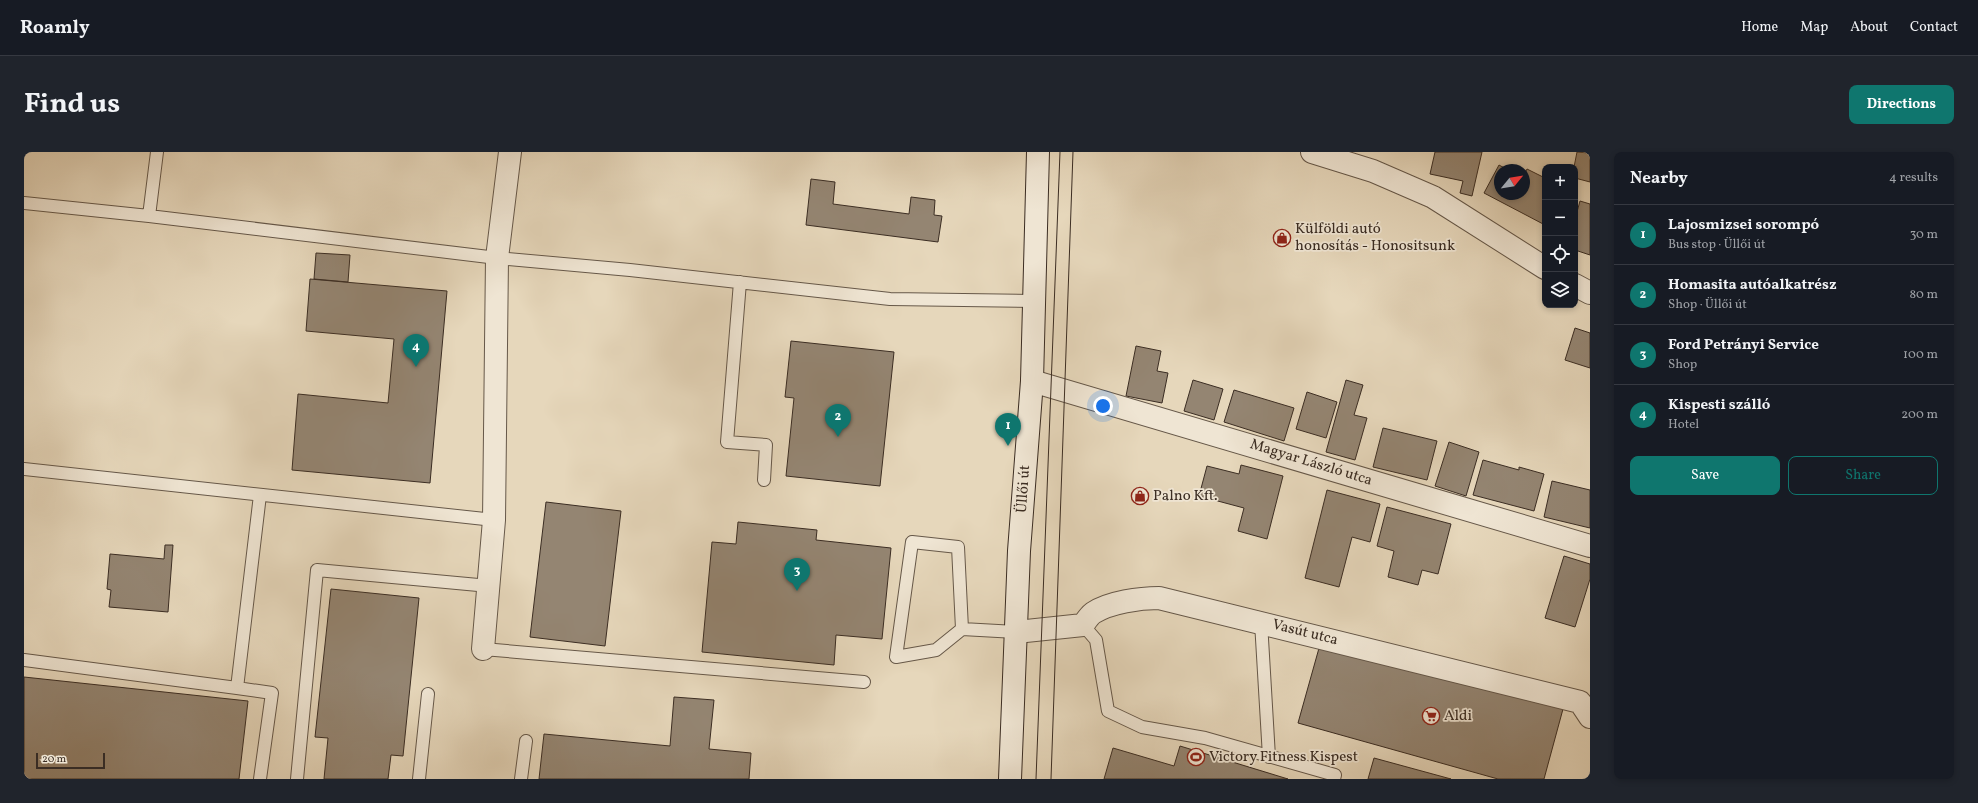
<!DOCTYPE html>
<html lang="en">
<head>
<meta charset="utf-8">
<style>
  body { margin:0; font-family:Vollkorn,serif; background:#20242c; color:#f1f3f6 }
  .controls { position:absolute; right:12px; top:12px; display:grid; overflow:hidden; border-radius:8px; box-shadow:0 2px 6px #0003 }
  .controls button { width:36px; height:36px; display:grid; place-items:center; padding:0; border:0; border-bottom:1px solid #363941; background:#171b24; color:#f1f3f6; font:20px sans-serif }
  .compass { position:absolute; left:1470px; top:12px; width:36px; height:36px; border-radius:50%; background:#171b24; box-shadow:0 2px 6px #0003; rotate:60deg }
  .scale { position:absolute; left:12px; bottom:10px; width:69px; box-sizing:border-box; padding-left:4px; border:2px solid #3b2d23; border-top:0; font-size:11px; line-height:14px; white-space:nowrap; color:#3b2d23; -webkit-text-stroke:3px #efe5d3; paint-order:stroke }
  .you { position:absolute; left:1079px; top:254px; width:14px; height:14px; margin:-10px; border:3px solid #fff; border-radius:50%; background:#1a73e8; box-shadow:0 0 0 6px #1a73e833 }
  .badge { display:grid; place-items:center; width:26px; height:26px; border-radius:50%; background:#0f766e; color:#fff; font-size:13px; font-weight:700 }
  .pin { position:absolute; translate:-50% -33px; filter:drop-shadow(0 1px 2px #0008) }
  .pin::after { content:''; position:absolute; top:21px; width:14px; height:12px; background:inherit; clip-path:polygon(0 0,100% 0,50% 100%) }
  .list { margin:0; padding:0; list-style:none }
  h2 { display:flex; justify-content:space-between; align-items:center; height:52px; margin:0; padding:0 16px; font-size:17px }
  h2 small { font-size:13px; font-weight:400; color:#9ea1a6 }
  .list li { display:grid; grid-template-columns:26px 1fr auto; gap:12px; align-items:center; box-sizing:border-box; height:60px; padding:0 16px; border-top:1px solid #363941 }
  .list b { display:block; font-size:15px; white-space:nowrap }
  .list p { margin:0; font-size:13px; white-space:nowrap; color:#9ea1a6 }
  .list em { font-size:13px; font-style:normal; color:#9ea1a6 }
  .actions { display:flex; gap:8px; padding:12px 16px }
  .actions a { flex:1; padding:9px 0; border:1px solid #0f766e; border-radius:8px; text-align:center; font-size:14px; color:#0f766e }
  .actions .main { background:#0f766e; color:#fff }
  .icon { flex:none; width:22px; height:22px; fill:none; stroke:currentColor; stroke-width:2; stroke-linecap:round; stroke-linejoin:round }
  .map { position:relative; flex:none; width:1566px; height:627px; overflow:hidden; border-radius:8px }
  header { display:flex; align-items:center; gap:24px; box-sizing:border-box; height:56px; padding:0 20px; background:#171b24; border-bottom:1px solid #363941 }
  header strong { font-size:19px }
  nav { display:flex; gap:22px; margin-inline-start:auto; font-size:14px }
  .intro { display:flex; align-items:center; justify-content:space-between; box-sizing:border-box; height:96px; padding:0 24px }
  h1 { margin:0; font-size:28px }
  .button { padding:10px 18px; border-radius:8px; background:#0f766e; color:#fff; font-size:14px; font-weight:700 }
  main { display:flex; gap:24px; padding:0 24px }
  aside { flex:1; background:#171b24; border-radius:8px; box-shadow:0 2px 6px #0003 }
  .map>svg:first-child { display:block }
  .building { fill:#948572; stroke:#3b2d23 }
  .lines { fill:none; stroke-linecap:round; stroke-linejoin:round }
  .service-casing { stroke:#665849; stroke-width:14 }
  .minor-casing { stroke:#665849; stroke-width:24 }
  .secondary-casing { stroke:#3b2d23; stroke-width:24 }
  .service { stroke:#efe5d3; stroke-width:12 }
  .minor { stroke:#efe5d3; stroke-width:22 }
  .secondary { stroke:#efe5d3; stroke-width:22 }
  .tram { stroke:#3b2d23; stroke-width:1 }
  .labels { text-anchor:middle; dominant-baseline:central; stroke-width:3.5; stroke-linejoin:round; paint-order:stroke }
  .poi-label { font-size:15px; fill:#3b2d23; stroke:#efe5d3; text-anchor:start }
  .street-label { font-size:15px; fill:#3b2d23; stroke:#efe5d3 }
</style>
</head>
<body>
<header>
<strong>Roamly</strong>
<nav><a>Home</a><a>Map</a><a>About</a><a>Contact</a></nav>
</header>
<div class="intro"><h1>Find us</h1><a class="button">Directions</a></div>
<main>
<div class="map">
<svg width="1566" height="627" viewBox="0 0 1566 627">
  <rect width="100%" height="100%" fill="#e6d7bb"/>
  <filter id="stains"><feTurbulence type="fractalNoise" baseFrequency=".005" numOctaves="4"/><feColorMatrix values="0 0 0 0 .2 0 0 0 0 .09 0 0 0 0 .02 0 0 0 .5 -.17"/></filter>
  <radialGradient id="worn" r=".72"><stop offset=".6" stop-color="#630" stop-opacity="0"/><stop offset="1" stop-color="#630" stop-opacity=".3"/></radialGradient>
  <path class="building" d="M1411 0H1458L1448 44 1436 41 1439 29 1406 22Z
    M1553 0 1565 1 1566 0V30L1551 26V15H1550Z
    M1475 13 1484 18H1476V42H1500V23L1503 17 1521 26V73L1460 41Z
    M787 27 811 30 809 52 885 62 887 45 911 48 910 63 918 64 914 90 782 73Z
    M1556 49 1566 52V103L1551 98V67Z
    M292 101 326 103 324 130 290 127Z
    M286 127 423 139 406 331 268 318 274 242 364 251 370 187 282 179Z
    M1551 176 1566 181V216L1541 208Z
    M767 189 870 200 856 334 762 324 770 246 761 245Z
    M1112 194 1137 199 1133 219 1144 221 1138 251 1102 244Z
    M1169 228 1199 237 1190 268 1160 259Z
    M1322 228 1339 233 1330 263 1343 266 1331 308 1302 300Z
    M1210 238 1270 256 1260 289 1200 270Z
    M1283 240 1313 250 1302 286 1272 277Z
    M1359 276 1413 289 1403 328 1349 315Z
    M1425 290 1455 300 1442 344 1411 334Z
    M1459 308 1495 318V315L1520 322 1510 359 1449 343Z
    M1217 313 1259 324 1243 387 1214 379 1220 356 1175 344 1183 314 1215 322Z
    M1528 329 1566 338V376L1520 365Z
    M1303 338 1356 352 1346 390 1328 385 1315 435 1281 426Z
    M522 350 597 359 581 494 506 485Z
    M1363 355 1427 372 1414 422 1398 418 1394 433 1364 425 1370 399 1353 394Z
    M714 370 793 378 792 388 867 396 858 487 812 483 810 513 678 500 688 390 712 392Z
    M141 393H149L144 460 85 455 87 438 83 437 86 402 140 407Z
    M1540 404 1566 412V427L1551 475 1521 466Z
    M307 437 395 446 379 604 367 603 364 627H300L304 586 291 585Z
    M1297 489 1539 557 1520 627H1474L1274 571Z
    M0 525 224 549 215 627H0Z
    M650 545 690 548 685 597 727 601 725 627H515L520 582 646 594Z
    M1156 594 1264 627H1080L1089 596 1150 614Z
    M1350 606 1427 627H1344Z"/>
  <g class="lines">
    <defs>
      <path id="service" d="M0 51 125 64 473 106 606 118 866 147 1011 149
        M125 64 133 0
        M716 130 703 290 742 293 740 328
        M0 317 470 368
        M1237 470 1245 605
        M1059 473 1072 488 1084 559 1118 575 1181 586 1311 623 1310 627
        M938 477 912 498 872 505 888 390 934 395 938 477 992 480
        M459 497 840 530
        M0 508 213 536 236 343
        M213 536 248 541 236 627
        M273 627 293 418 465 434
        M395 627 404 542
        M497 627 502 589"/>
      <path id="minor" d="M1288 0 1349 19 1409 45 1521 116
        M1551 133 1566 141
        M1008 229 1566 394
        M992 480 1059 473C1062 469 1065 464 1069 461 1086 450 1116 446 1135 446L1556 550 1566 565
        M459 497 470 368 473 106 486 0"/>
      <path id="secondary" d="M986 627 995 399 1008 229 1014 0"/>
    </defs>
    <use href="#service" class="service-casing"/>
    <use href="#minor" class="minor-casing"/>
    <use href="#secondary" class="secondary-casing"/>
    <use href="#service" class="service"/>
    <use href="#minor" class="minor"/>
    <use href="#secondary" class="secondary"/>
    <path class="tram" d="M1012 627 1036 0
      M1027 627 1049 0"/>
  </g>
  <defs>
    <symbol id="shop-ring" viewBox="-11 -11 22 22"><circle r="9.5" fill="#efe5d3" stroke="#8f2418" stroke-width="1.5"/><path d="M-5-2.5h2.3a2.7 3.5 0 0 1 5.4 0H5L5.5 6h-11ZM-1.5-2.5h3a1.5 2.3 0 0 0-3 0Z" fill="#8f2418"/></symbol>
    <symbol id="supermarket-ring" viewBox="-11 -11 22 22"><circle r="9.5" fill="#efe5d3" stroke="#8f2418" stroke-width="1.5"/><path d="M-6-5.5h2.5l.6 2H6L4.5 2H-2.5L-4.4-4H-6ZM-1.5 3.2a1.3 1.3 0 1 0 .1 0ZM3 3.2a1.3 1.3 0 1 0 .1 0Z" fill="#8f2418"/></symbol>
    <symbol id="stadium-ring" viewBox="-11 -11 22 22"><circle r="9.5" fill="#efe5d3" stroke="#8f2418" stroke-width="1.5"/><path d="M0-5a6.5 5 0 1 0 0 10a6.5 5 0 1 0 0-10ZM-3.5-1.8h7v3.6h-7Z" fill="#8f2418"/></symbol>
  </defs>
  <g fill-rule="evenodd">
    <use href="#shop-ring" x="1248" y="76" width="20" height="20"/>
    <use href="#shop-ring" x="1106" y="334" width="20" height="20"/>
    <use href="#supermarket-ring" x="1397" y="554" width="20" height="20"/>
    <use href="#stadium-ring" x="1162" y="595" width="20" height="20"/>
  </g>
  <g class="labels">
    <g class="poi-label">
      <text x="1271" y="77">Külföldi autó<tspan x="1271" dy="17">honosítás - Honositsunk</tspan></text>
      <text x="1129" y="344">Palno Kft.</text>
      <text x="1420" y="564">Aldi</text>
      <text x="1185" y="605">Victory Fitness Kispest</text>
    </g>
    <g class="street-label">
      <text transform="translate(1287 311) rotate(17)">Magyar László utca</text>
      <text transform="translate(1000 337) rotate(-86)">Üllői út</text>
      <text transform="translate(1281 481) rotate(14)">Vasút utca</text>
    </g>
  </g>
  <rect width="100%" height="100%" filter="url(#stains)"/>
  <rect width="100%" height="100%" fill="url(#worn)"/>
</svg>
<div class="controls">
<button>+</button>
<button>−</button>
<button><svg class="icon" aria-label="locate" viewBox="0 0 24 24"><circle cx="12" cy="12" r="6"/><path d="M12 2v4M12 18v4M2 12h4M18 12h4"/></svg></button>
<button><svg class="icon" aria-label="layers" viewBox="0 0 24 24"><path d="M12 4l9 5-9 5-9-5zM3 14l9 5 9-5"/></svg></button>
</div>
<svg class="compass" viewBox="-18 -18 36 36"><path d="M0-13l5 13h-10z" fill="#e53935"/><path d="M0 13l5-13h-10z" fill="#9ea1a6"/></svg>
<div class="scale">20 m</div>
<div class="you"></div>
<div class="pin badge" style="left:984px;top:294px">1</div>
<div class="pin badge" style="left:814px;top:285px">2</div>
<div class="pin badge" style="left:773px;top:439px">3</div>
<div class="pin badge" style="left:392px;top:215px">4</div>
</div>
<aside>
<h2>Nearby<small>4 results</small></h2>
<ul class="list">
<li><span class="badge">1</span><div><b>Lajosmizsei sorompó</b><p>Bus stop · Üllői út</p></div><em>30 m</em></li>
<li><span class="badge">2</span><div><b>Homasita autóalkatrész</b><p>Shop · Üllői út</p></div><em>80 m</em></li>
<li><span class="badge">3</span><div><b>Ford Petrányi Service</b><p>Shop</p></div><em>100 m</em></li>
<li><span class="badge">4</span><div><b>Kispesti szálló</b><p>Hotel</p></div><em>200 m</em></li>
</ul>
<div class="actions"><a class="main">Save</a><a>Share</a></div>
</aside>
</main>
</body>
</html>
